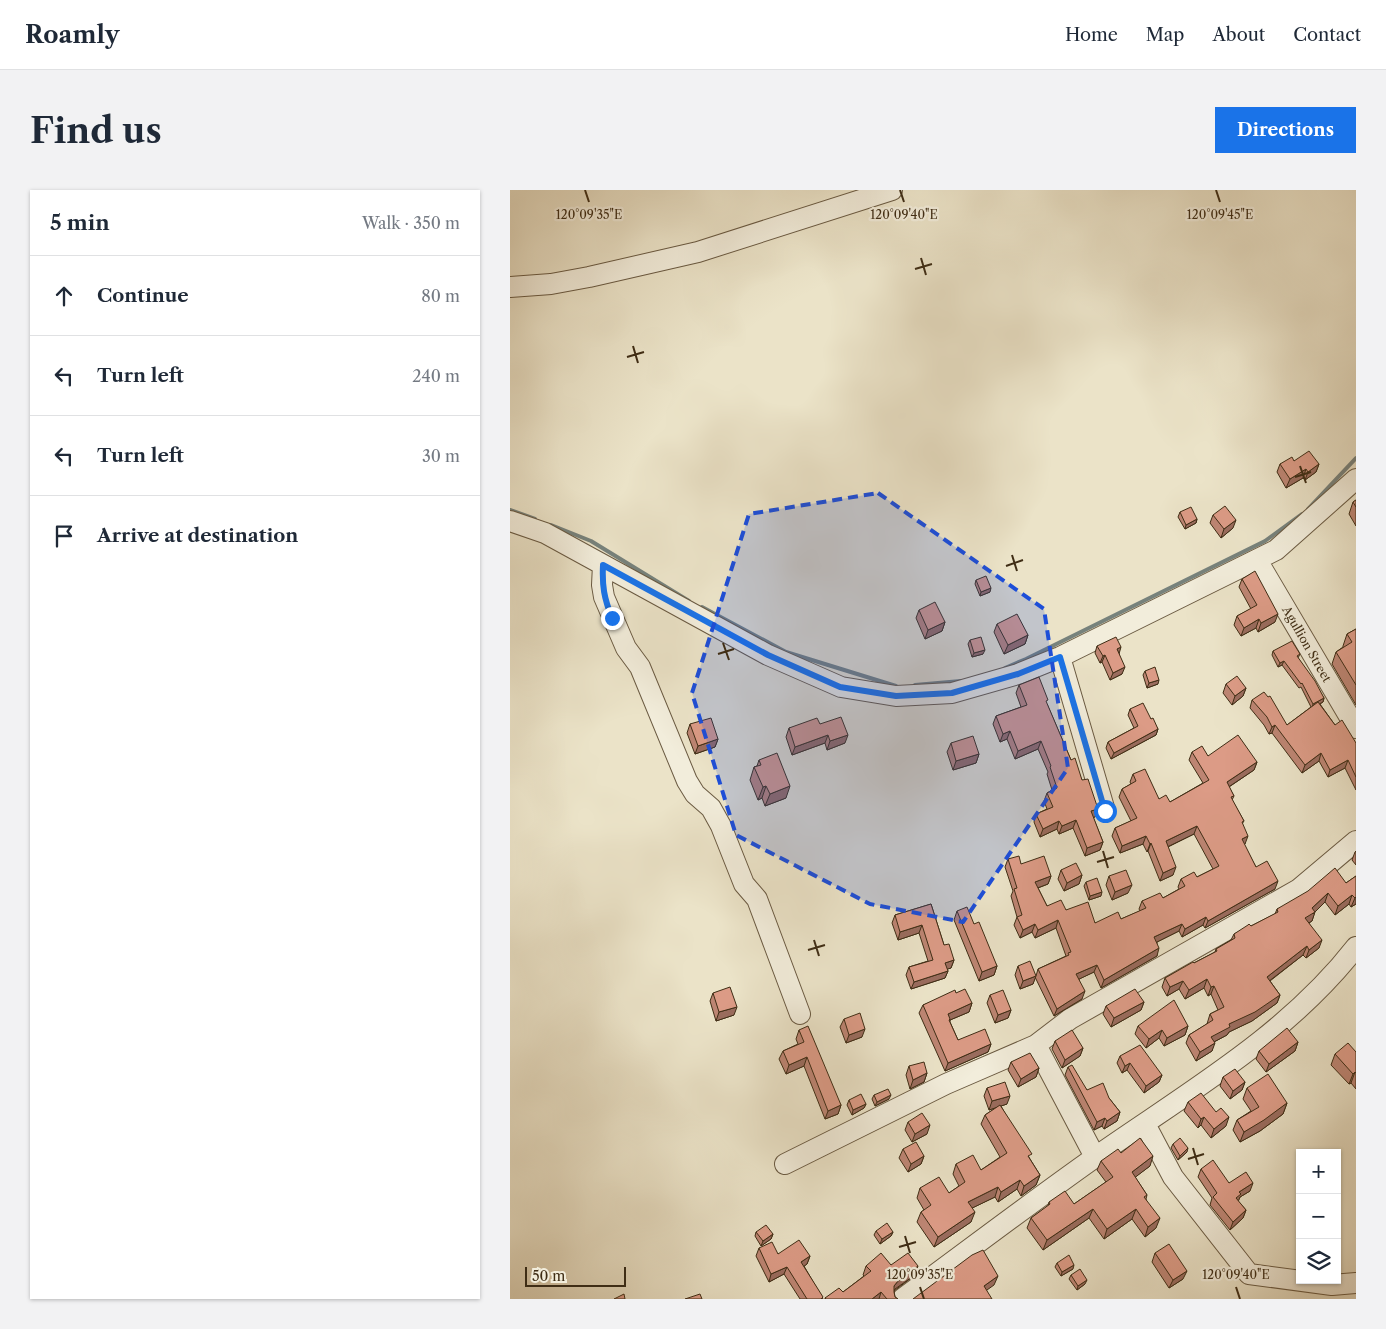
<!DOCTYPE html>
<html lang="en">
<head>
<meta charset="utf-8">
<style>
  body { margin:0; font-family:"Libre Caslon Text",serif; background:#f2f2f3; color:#1f2937 }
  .controls { position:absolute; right:15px; bottom:15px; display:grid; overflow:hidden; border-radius:0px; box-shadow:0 1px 4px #0004 }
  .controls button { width:45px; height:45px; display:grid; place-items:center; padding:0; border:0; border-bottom:1px solid #e0e1e3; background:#fff; color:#1f2937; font:25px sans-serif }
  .scale { position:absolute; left:15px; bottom:12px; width:101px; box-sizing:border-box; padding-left:5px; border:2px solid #3f2d15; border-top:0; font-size:14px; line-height:18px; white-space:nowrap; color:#3f2d15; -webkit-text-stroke:4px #f2eddb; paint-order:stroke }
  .stop { position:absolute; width:15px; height:15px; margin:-11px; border:4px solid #1a73e8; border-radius:50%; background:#fff }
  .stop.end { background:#1a73e8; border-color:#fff; box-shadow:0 1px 5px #0008 }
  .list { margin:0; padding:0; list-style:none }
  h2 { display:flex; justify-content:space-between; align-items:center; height:65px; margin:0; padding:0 20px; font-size:21px }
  h2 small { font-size:16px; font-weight:400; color:#747a83 }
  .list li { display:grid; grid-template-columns:32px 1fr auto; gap:15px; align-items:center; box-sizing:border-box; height:80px; padding:0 20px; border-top:1px solid #e0e1e3 }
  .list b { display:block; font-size:19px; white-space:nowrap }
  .list em { font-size:16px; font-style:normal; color:#747a83 }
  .icon { flex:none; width:28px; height:28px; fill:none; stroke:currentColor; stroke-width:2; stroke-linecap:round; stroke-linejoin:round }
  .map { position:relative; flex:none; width:846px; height:1109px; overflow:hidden; border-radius:0px }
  header { display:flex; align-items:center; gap:30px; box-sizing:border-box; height:70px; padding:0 25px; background:#fff; border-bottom:1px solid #e0e1e3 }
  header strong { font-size:24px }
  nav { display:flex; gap:28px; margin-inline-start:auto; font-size:18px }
  .intro { display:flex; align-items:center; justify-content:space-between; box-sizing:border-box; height:120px; padding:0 30px }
  h1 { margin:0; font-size:35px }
  .button { padding:12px 22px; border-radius:0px; background:#1a73e8; color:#fff; font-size:18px; font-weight:700 }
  main { display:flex; gap:30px; padding:0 30px }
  aside { flex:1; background:#fff; border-radius:0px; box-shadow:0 1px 4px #0004 }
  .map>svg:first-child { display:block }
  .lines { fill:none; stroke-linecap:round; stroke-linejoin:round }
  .stream { stroke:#77827c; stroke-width:4 }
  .minor-casing { stroke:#6a5a42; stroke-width:22 }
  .minor { stroke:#f2eddb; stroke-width:20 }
  .wall { fill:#bd8573; stroke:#3f2d15 }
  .shaded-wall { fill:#9a6c5e; stroke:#3f2d15 }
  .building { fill:#dc9b86; stroke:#3f2d15 }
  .route { stroke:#1a73e8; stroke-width:6 }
  .marked { fill:#1d4ed8; fill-opacity:0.2; stroke:#1d4ed8; stroke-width:4; stroke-dasharray:10 6; stroke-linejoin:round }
  .ticks { fill:none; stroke:#3f2d15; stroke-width:2 }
  .labels { text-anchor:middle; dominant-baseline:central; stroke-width:4.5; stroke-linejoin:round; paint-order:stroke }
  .street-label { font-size:12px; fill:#3f2d15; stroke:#f2eddb }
  .ticks-label { font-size:12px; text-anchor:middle; fill:#3f2d15; stroke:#f2eddb; stroke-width:4.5; stroke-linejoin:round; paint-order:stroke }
</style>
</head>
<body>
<header>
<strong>Roamly</strong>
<nav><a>Home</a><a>Map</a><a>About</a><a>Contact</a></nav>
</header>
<div class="intro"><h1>Find us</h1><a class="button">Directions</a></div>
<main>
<aside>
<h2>5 min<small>Walk · 350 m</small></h2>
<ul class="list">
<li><svg class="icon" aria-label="ahead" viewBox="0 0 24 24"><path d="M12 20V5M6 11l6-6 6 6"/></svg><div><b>Continue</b></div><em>80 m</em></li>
<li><svg class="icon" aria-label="left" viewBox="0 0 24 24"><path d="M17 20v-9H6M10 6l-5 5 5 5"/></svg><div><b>Turn left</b></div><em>240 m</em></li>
<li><svg class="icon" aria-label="left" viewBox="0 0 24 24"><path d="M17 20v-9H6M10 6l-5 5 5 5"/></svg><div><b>Turn left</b></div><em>30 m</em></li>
<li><svg class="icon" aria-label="arrive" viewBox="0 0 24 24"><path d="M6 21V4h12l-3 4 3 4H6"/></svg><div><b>Arrive at destination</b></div></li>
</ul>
</aside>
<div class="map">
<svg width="846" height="1109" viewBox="0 0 846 1109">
  <rect width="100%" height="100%" fill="#ebe3c8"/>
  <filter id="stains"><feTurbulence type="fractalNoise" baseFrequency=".004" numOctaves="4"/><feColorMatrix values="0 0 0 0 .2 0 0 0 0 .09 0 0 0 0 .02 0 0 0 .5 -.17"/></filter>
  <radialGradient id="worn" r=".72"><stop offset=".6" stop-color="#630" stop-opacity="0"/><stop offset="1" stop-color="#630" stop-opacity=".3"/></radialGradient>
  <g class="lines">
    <path class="stream" d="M798 319 846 268
      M0 320 25 329
      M41 335 81 351 179 411
      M192 417 276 462 386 496
      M495 478 516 469 755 351 792 324
      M405 495 451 491"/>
    <defs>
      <path id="minor" d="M0 97 41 94 79 87 188 62 382 0
        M0 331 35 343 258 465 331 497 386 506 442 503 508 484 550 467 766 360 846 289
        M747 370 846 538
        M93 375 92 395 94 407 116 458 130 477 177 591 185 604 201 618 211 636 234 694 247 709 290 824
        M550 467 595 621
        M526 855 585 967
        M635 934 663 987 739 1084 822 1095 846 1093
        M275 974 436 894 526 855 560 829 789 699 846 651
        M392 1109C456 1062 519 1014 584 968 675 904 777 846 846 757"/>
    </defs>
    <use href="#minor" class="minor-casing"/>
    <use href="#minor" class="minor"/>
  </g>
  <path class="wall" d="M784 271 809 274 806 282 795 290 793 288 776 298 767 282 770 274Z
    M846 310V336L839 324 843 312Z
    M670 322 687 329 686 333 675 339 668 327Z
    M703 325 723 338 711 348 700 333Z
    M732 389 765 432 748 442 746 438 731 446 724 435 727 426 741 419 729 397Z
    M466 390 480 402 470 406 465 394Z
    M409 420 435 432 432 441 415 449 406 428Z
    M487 434 518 445 515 454 494 464 484 442Z
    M846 439V515L822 474 826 462 833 457V456L837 444Z
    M460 450 473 464 462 467 458 454Z
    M587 456 609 464 612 484 600 490 592 472 590 473 585 463Z
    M763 461 790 464 788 468 814 508 813 512 810 514 825 535 846 553V600L835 578 818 587 809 571 792 583 762 543 759 544 754 535 740 518 742 510 777 535 801 517 791 497 789 498 772 475 768 477 762 465Z
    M635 481 648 494 637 498 633 485Z
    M716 494 736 498 733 506 722 515 713 503Z
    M509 495 537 514 561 570 588 619 585 627H583L593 652 590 660 575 666 563 638 549 644 547 639 530 647 524 632 526 624 537 619 534 611 537 603 542 600 537 584 538 582 528 559 505 569 497 549 490 552 483 534 486 526 511 517 506 503Z
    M620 519 641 529 648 539 646 545 601 569 596 558 598 552 624 538 618 525Z
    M180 534 208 549 205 557 185 564 177 543Z
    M310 534 335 553 317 560 315 553 282 565 276 547 279 538Z
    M441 553 469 564 466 573 443 580 437 562Z
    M682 562 698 566 747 572 744 580 719 597 724 606 722 610 734 631 732 634 735 654 734 655 746 677 765 699 695 738 693 735 672 747 669 741 647 752V766L591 798 584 782 569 789 572 809 544 826 525 787 523 794 510 799 505 785 508 776 526 786 528 779 556 766 546 738 525 748 522 742 510 748 504 735 507 727 501 706 503 701 495 677 498 669 541 686 538 694 528 698 537 716 556 720 585 733 611 729 630 721 629 719 632 711 653 708 669 699 668 697 671 689 687 687 703 679 684 644 658 657 663 685 650 691 638 661 637 662 633 654 610 663 602 646 605 638 621 631 609 607 612 599 621 594 620 592 623 584 649 609 660 612 693 593 679 570Z
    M249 570 276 608 255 616 252 608 248 610 240 590 244 577 247 576Z
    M846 661V675L842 670 845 662Z
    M551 680 572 685 569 694 554 701 548 689Z
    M599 686 618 703 602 710 596 695Z
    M846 686V714L841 717 839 714 825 725 815 712 805 721 802 731 799 733 809 758 796 768 793 765 760 791 770 805 767 813 742 831 719 842 717 845 704 852 702 861 686 871 676 853 679 845 697 834 700 824 708 820 701 804 698 806 694 798 675 809 669 799 657 806 652 797 655 788 705 762 706 759 721 750 724 744 741 736 765 724 767 719 836 693Z
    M576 692 591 706 579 710 574 696Z
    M421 714 434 755 444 770 441 778 437 779 438 781 435 788 401 799 396 785 399 777 418 771 409 743 388 750 382 733 385 725Z
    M447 721 464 734 487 776 484 785 469 791 444 730Z
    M203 803 224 825 206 831 200 811Z
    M446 803 462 813 459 822 440 830V832L448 850 481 854 478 862 435 881 409 823 413 815Z
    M480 805 501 820 498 828 485 833 477 813Z
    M634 812 631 820 601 837 593 824 596 816Z
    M334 829 352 847 336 853 330 837Z
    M628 836H678L675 845 654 856 649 848 636 858 625 844Z
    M289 840 331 915 328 924 315 929 294 876 276 884 269 869 273 861 288 854 286 849Z
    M545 851 573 858 570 866 552 878 542 859Z
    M788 852 785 861 756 882 746 869 749 861Z
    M846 862V899L841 893 839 894 821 875 825 864Z
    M610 866 652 885 649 892 634 903 617 880 612 883 607 873Z
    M501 872 529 878 526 887 508 897 498 880Z
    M399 876 417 883 414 892 400 899 396 885Z
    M558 877 577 900 599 908 610 922 607 931 594 939 592 936 584 940 555 885Z
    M713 887 735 892 732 900 720 909 710 896Z
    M477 898 497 914 491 916 520 969 530 985 526 995 511 1006 507 999 488 1012 485 1007 462 1018 461 1032 424 1057 407 1032 411 1022 414 1020 407 1008 410 998 439 1003 449 996 443 984 446 974 471 980 490 967 471 934 475 925 487 917 479 920 474 906Z
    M737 898 777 913 773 924 750 941 730 952 723 940 727 930 741 921 733 909Z
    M364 905 379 909 365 916 362 909Z
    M339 910 356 914 354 918 342 925 337 915Z
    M678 912 716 936 701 948 691 935 688 938 674 921Z
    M398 932 417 944 402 952 395 940Z
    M663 954 677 962 668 970 661 958Z
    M393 959 414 966 411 974 398 982 389 968Z
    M611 963 640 976 625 987 637 1005 636 1009 646 1038 635 1047 622 1029 594 1049 579 1028 533 1060 517 1038 521 1028 538 1016 539 1012 564 1014 596 992 587 980 591 971Z
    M691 979 719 993 740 1001 730 1007 728 1011 736 1020 733 1028 720 1040 700 1015 702 1008 688 987Z
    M366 1041 383 1042 381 1046 370 1054 364 1045Z
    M246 1042 263 1044 261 1049 251 1056 245 1046Z
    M249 1058 268 1064 300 1066 297 1074 294 1076 313 1109H290L274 1084 259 1092 246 1066Z
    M645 1063 673 1089 659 1098 642 1072Z
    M547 1073 563 1079 551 1086 545 1077Z
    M381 1075 405 1085 384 1101 385 1107 388 1109H315V1108L333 1102 354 1086 353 1085 356 1076Z
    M561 1085 575 1094 567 1100 559 1089Z"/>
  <path class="shaded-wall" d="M809 274 806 282 795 290 798 282Z
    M796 279 793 288 776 298 780 289Z
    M687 329 686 333 675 339 676 335Z
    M726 330 723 338 711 348 714 339Z
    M481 398 480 402 470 406 471 402Z
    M768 424 765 432 748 442 751 433Z
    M749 429 746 438 731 446 734 438Z
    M435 432 432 441 415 449 418 440Z
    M518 445 515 454 494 464 498 455Z
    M611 457 609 464 607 459Z
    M475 460 473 464 462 467 464 463Z
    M595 465 592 472 590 473 593 466Z
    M774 471 772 475 768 477 770 473Z
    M615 477 612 484 600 490 603 483Z
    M649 490 648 494 637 498 639 493Z
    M736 498 733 506 722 515 725 506Z
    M814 508 813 512 802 518 803 514Z
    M765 535 762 543 759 544 762 537Z
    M648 539 646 545 601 569 604 563Z
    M500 541 497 549 490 552 493 544Z
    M318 545 315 553 282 565 285 557Z
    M338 545 335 553 317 560 320 551Z
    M208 549 205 557 185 564 188 556Z
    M531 551 528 559 505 569 508 561Z
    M811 563 809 571 792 583 795 575Z
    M469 564 466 573 443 580 446 571Z
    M838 570 835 578 818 587 820 580Z
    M747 572 744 580 714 600 717 592Z
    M256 596 252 608 248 610 253 597Z
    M280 596 276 608 255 616 260 604Z
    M588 619 585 627 578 629 581 621Z
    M566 630 563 638 549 644 552 636Z
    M549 631 547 639 530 647 533 639Z
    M687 636 684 644 653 659 656 651Z
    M636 646 633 654 610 663 612 656Z
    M738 646 735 654 729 657 732 649Z
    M593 652 590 660 575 666 577 658Z
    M641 653 638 661 637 662 640 654Z
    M666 677 663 685 650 691 653 683Z
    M572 685 569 694 554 701 557 693Z
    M541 686 538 694 522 700 525 692Z
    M768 691 765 699 695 738 698 731Z
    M622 695 618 703 602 710 605 702Z
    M592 702 591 706 579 710 580 706Z
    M818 703 815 712 803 724 805 722 802 731 792 737 795 728 802 718Z
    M842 705 839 714 825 725 828 716Z
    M846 707V714L841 717 845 708Z
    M696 727 693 735 672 747 675 739Z
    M548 730 546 738 525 748 528 740Z
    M525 734 522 742 510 748 513 740Z
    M672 734 669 741 641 755 644 747Z
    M412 735 409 743 388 750 390 742Z
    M812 750 809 758 796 768 799 760Z
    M797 756 793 765 754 795 757 787Z
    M649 758 647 766 591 798 594 790Z
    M444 770 441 778 432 781 435 773Z
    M587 775 584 782 563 792 566 784Z
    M487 776 484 785 469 791 472 782Z
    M438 781 435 788 401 799 404 792Z
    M526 786 523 794 510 799 513 791Z
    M697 789 694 798 675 809 679 800Z
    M673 791 669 799 657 806 660 797Z
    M704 796 701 804 698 806 701 797Z
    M575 801 572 809 544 826 547 819Z
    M770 805 767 813 742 831 719 842 717 845 698 855 701 847 719 834Z
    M634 812 631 820 601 837 604 828Z
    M462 813 459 822 440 830 437 838 438 824Z
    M227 817 224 825 206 831 209 822Z
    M501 820 498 828 485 833 488 825Z
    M678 836 675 845 654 856 657 848Z
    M355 839 352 847 336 853 339 845Z
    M652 840 649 848 636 858 639 849Z
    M788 852 785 861 756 882 759 874Z
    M705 853 702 861 686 871 690 862Z
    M481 854 478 862 435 881 438 873Z
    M573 858 570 866 552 878 555 870Z
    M297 867 294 876 276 884 279 875Z
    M620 873 617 880 612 883 615 876Z
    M529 878 526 887 508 897 511 889Z
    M845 882 841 893 839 894 843 884Z
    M417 883 414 892 400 899 403 890Z
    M652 885 649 892 634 903 636 896Z
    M735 892 732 900 720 909 723 901Z
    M381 905 379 909 365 916 367 912Z
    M500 906 497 914 479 920 482 911Z
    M777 913 773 924 750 941 730 952 734 942Z
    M356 914 354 918 342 925 343 920Z
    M331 915 328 924 315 929 318 921Z
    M610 922 607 931 594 939 597 931Z
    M694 927 691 935 688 938 691 929Z
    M719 927 716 936 701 948 704 939Z
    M595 928 592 936 584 940 587 932Z
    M420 935 417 944 402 952 405 944Z
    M678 958 677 962 668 970 670 966Z
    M414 966 411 974 398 982 401 974Z
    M643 966 640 976 619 992 622 982Z
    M530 985 526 995 511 1006 514 996Z
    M510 990 507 999 488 1012 491 1002Z
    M743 993 740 1001 730 1007 728 1012 726 1008 729 1002Z
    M488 997 485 1007 454 1022 458 1012Z
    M583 1019 579 1028 533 1060 537 1050Z
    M626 1019 622 1029 594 1049 597 1039Z
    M736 1020 733 1028 720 1040 723 1032Z
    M465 1022 461 1032 424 1057 428 1047Z
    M650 1028 646 1038 635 1047 638 1037Z
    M383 1042 381 1046 370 1054 372 1049Z
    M263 1044 261 1049 251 1056 253 1051Z
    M300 1066 297 1074 289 1080 291 1072Z
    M564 1075 563 1079 551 1086 552 1082Z
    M408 1076 405 1085 385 1099 381 1105 384 1096 388 1091Z
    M277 1077 274 1084 259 1092 261 1084Z
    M677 1081 673 1089 659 1098 663 1090Z
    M488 1086 484 1095 470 1105 474 1096Z
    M577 1090 575 1094 567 1100 568 1096Z
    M371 1102 369 1109H362Z"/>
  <path class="building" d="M799 261 809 274 798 282 796 279 780 289 770 274 782 267 784 271Z
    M846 310V317L843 312Z
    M715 316 726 330 714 339 703 325Z
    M681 317 687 329 676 335 670 322Z
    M745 381 768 424 751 433 749 429 734 438 727 426 747 415 732 389Z
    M476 386 481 398 471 402 466 390Z
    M425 412 435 432 418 440 409 420Z
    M507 424 518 445 498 455 487 434Z
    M846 439V495L826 462 842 452 837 444Z
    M471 447 475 460 464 463 460 450Z
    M606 447 611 457 607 459 615 477 603 483 595 465 593 466 587 456Z
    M782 451 790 464 787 466 805 491 814 508 803 514 792 493 791 494 774 471 770 473 763 461Z
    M645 477 649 490 639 493 635 481Z
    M727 486 736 498 725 506 716 494Z
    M529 487 538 510 536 511 561 570 565 568 572 590 578 589 588 619 581 621 593 652 577 658 566 630 552 636 549 631 533 639 526 624 543 617 537 603 547 598 540 577 541 576 531 551 508 561 500 541 493 544 486 526 517 515 509 495Z
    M754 502 758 507 760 506 777 535 808 512 825 535 832 530 846 553V587L838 570 820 580 811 563 795 575 765 535 762 537 757 527 742 510Z
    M633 513 641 529 643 528 648 539 604 563 598 552 628 536 620 519Z
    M331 527 338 545 320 551 318 545 285 557 279 538 307 528 310 534Z
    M201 528 208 549 188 556 180 534Z
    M728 545 747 572 717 592 724 606 721 607 734 631 732 632 738 646 732 649 746 677 757 671 768 691 698 731 696 727 675 739 672 734 644 747 649 758 594 790 587 775 566 784 575 801 547 819 528 779 559 765 558 763 561 762 548 730 528 740 525 734 513 740 507 727 512 725 504 699 507 698 498 669 509 666 511 674 534 666 541 686 525 692 537 716 551 710 556 720 578 712 585 733 608 722 611 729 636 718 632 711 650 703 653 708 675 696 671 689 684 682 687 687 709 676 687 636 656 651 666 677 653 683 641 653 640 654 636 646 612 656 605 638 627 628 612 599 626 591 623 584 635 579 649 609 656 605 660 612 699 590 682 562 692 556 698 566Z
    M463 546 469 564 446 571 441 553Z
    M267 563 280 596 260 604 256 596 253 597 244 577 251 575 249 570Z
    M566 673 572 685 557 693 551 680Z
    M825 678 836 693 846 686V707L845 708 842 705 828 716 818 703 802 718 805 722 795 728 812 750 799 760 797 756 757 787 770 805 745 822 719 834 720 837 701 847 705 853 690 862 679 845 703 830 700 824 714 817 704 796 701 797 697 789 679 800 673 791 660 797 655 788 683 772 684 773 707 761 706 759 725 748 724 744 738 735 739 734 741 736 768 722 767 719 798 701Z
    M616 680 622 695 605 702 599 686Z
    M587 688 592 702 580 706 576 692Z
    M421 714 434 755 439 754 444 770 435 773 438 781 404 792 399 777 423 770 412 735 390 742 385 725Z
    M457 717 464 734 469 732 487 776 472 782 447 721Z
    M520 771 526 786 513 791 508 776Z
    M220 797 227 817 209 822 203 803Z
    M455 799 462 813 438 824 440 829 439 830 448 850 475 839 481 854 438 873 413 815 445 800 446 803Z
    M625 799 634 812 604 828 596 816Z
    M493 800 501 820 488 825 480 805Z
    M664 810 678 836 657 848 652 840 639 849 628 836Z
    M350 823 355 839 339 845 334 829Z
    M298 836 331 915 318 921 297 867 279 875 273 861 294 852 289 840Z
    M777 838 788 852 759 874 749 861Z
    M562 840 573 858 555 870 545 851Z
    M838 853 846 862V883L845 882 843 884 825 864Z
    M630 855 652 885 636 896 620 873 615 876 610 866Z
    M520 863 529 878 511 889 501 872Z
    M414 872 417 883 403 890 399 876Z
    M562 875 577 900 593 893 599 908 610 922 597 931 595 928 587 932 558 877Z
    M725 879 735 892 723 901 713 887Z
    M758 884 777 913 754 930 734 942 727 930 749 917 737 898Z
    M495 892 500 906 482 911 477 898Z
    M378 899 381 905 367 912 364 905Z
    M691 903 706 922 711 918 719 927 704 939 694 927 691 929 678 912Z
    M351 904 356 914 343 920 339 910Z
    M490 915 522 964 518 966 530 985 514 996 510 990 491 1002 488 997 458 1012 465 1022 428 1047 411 1022 421 1015 410 998 429 987 439 1003 455 992 446 974 463 965 471 980 497 963 475 925Z
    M412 923 420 935 405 944 398 932Z
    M630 948 643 966 622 982 637 1005 634 1007 650 1028 638 1037 626 1019 597 1039 583 1019 537 1050 521 1028 540 1014 539 1012 555 1001 564 1014 603 987 591 971 608 959 611 963Z
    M670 948 678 958 670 966 663 954Z
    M406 952 414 966 401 974 393 959Z
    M703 970 719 993 736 982 743 993 729 1002 731 1004 726 1008 736 1020 723 1032 703 1007 707 1003 691 979Z
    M377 1033 383 1042 372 1049 366 1041Z
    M256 1035 263 1044 253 1051 246 1042Z
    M289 1050 300 1066 291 1072 313 1107 311 1109H297L277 1077 261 1084 249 1058 262 1052 268 1064Z
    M659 1054 677 1081 663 1090 645 1063Z
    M473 1060 488 1086 474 1096 482 1109H403L462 1065Z
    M371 1063 381 1075 398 1063 408 1076 388 1091 384 1096V1102L385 1107 388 1109H377L371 1102 362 1109H316L315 1108 329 1098 333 1102 361 1081 356 1076Z
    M559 1065 564 1075 552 1082 547 1073Z
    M570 1079 577 1090 568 1096 561 1085Z
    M114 1104 115 1109H104Z
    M190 1104 192 1109H175Z"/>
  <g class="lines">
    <path class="route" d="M102 428C94 408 92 396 93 375L258 465 330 497 386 506 442 503 508 484 550 467 595 621"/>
  </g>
  <path class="marked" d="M368 303 534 419 558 578 453 732 360 714 226 645 182 503 239 324Z"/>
  <path class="ticks" d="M75 0 79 12M390 0 394 12M706 0 710 12M411 68 416 85M405 79 422 74M123 156 128 173M117 167 134 162M790 276 796 293M785 287 801 282M502 365 507 381M496 376 513 370M213 453 219 470M208 464 224 459M593 661 598 678M587 672 604 667M304 750 309 766M298 760 315 755M683 958 688 975M678 969 694 964M395 1046 400 1063M389 1057 406 1052M410 1097 414 1109M726 1097 730 1109"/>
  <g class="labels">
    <g class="street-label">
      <text transform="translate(797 454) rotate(60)">Agullion Street</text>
    </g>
  </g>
  <g class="ticks-label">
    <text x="79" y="29">120°09'35"E</text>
    <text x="394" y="29">120°09'40"E</text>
    <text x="710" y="29">120°09'45"E</text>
    <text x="410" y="1089">120°09'35"E</text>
    <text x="726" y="1089">120°09'40"E</text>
  </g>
  <rect width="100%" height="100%" filter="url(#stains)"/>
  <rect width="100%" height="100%" fill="url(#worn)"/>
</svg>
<div class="controls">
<button>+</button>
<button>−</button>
<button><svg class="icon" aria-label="layers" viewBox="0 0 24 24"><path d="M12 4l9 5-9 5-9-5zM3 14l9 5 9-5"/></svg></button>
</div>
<div class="scale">50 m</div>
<div class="stop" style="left:595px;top:621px"></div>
<div class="stop end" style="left:102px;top:428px"></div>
</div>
</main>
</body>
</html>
